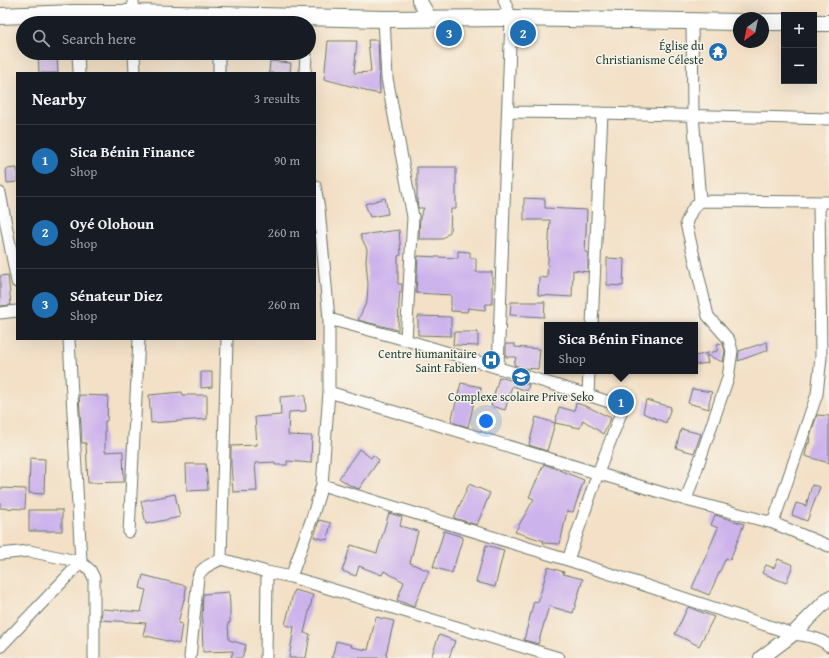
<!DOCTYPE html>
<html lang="en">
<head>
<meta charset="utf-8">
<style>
  body { margin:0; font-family:"Gentium Book Plus",serif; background:#242831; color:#f1f3f6 }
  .controls { position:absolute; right:12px; top:12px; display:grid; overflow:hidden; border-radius:0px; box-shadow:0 4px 16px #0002 }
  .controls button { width:36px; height:36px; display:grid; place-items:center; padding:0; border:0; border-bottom:1px solid #363941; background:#171b24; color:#f1f3f6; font:20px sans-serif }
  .compass { position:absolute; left:733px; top:12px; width:36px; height:36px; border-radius:50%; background:#171b24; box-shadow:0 4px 16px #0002; rotate:213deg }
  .you { position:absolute; left:486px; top:421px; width:14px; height:14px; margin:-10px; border:3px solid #fff; border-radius:50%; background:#1a73e8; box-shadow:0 0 0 6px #1a73e833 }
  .badge { display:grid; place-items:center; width:26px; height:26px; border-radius:50%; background:#1f6fb2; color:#fff; font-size:13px; font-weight:700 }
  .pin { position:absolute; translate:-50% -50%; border:2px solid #fff; box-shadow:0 1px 4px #0006 }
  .popup { position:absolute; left:544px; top:322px; width:154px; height:52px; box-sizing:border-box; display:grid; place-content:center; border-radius:0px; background:#171b24; filter:drop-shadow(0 1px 3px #0005); font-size:13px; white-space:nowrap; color:#9ea1a6 }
  .popup b { font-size:15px; color:#f1f3f6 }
  .popup::after { content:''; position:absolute; left:50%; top:100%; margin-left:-8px; border:8px solid transparent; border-top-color:#171b24 }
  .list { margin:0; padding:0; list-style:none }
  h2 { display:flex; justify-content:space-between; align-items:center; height:52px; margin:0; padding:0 16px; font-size:17px }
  h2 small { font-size:13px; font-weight:400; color:#9ea1a6 }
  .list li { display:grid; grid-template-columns:26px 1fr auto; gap:12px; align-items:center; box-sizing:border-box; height:72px; padding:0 16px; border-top:1px solid #363941 }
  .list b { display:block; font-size:15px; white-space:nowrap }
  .list p { margin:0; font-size:13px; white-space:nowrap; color:#9ea1a6 }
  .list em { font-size:13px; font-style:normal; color:#9ea1a6 }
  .icon { flex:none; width:22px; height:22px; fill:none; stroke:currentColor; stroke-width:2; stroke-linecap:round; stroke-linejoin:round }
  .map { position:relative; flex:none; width:829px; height:658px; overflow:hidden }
  .search { position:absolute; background:#171b24; box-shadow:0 4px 16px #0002; left:16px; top:16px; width:300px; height:44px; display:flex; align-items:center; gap:10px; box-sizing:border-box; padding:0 14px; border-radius:22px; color:#9ea1a6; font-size:15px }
  .panel { position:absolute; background:#171b24; box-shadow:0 4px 16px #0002; left:16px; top:72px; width:300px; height:268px; border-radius:0px }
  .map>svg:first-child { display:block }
  .building { fill:#cdb3ec }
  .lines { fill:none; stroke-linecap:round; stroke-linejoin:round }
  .minor-casing { stroke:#697667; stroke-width:13 }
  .tertiary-casing { stroke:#697667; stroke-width:16 }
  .secondary-casing { stroke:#697667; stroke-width:18 }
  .minor { stroke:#fff; stroke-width:11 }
  .tertiary { stroke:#fff; stroke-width:14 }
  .secondary { stroke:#fff; stroke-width:16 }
  .labels { text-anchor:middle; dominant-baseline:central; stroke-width:3; stroke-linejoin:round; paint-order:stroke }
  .poi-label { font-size:12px; fill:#1f3d34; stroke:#f7f3e8; text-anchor:end }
</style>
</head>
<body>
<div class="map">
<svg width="829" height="658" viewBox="0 0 829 658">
  <rect width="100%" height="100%" fill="#f7f3e8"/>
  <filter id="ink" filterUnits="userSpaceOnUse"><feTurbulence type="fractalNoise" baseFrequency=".025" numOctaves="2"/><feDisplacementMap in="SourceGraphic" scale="8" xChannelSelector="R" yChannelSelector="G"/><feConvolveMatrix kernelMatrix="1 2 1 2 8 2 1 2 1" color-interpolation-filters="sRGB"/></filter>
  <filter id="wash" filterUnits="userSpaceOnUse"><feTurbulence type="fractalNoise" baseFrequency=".012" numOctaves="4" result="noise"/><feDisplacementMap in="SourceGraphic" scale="16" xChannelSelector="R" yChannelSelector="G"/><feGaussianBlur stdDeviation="0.9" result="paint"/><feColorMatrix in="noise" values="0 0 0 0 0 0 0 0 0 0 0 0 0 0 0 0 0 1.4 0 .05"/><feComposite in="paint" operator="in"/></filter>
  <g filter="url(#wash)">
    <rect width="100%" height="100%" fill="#f3e0c6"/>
    <g id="blocks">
      <path class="building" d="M368 40H378L380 94 365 91V90L324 79 328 41H357L354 73 371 72Z
        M57 54 58 73H39L38 55Z
        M270 61 291 63 290 73H269Z
        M417 167H456V209H451L450 232 442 239H419L420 217 424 208H418L417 199Z
        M17 168V182L7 183 6 169Z
        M385 198 388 214 370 217 365 204Z
        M524 198 545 199V208L587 210 585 252H588V272L573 270 572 297 538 295 539 277 547 278 550 220H524Z
        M399 230 401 255 398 256V284H402V292H400L399 302 398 330 358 320 367 301 368 284 366 261 367 249 360 235Z
        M458 251 470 252V258H476V272H492V304H486L485 310 468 308 467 312 451 311V295L416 293 418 256 458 258Z
        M607 258 624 259 623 286 607 285Z
        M8 275 11 305 0 306V276Z
        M511 302H545L544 317 510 315Z
        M418 316 451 317V336L418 335Z
        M454 332H478V346L453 345Z
        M767 342 768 350 738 361 739 351Z
        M718 343 723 344 725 351 723 362 706 355 708 363 695 365V356L717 351Z
        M506 344H515V347L540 349 538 369 524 368 514 365 516 357H506Z
        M201 372H212V387L201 388Z
        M499 377 529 385 527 391 512 386 505 410 491 406Z
        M461 383 481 387 479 399 475 398 468 427 451 422Z
        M692 389 712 392 709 403V409L688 403Z
        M182 392 183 395H207V419L151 423 149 395Z
        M79 395 108 396 107 421H105V452L123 451 124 482 88 483 86 443H82Z
        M305 395 306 411 289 412 288 435 312 436 311 463 287 461V465H275V462L255 463 257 491 233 492 231 464V446L257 445 255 417 281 415 280 397Z
        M646 400 671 407 666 423 643 413Z
        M576 403 588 407 611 418 603 434 583 420 580 428 555 423 559 407 574 411Z
        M817 415 829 416V463L805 456 807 446 808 443 809 444 810 436Z
        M536 417 555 423 547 451 529 445Z
        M681 429 701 434 694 453 676 448Z
        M359 449 371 458 373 455 379 460 359 489 349 485 339 478Z
        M30 458 45 459 44 494 29 493Z
        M186 464H206L208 490 187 491Z
        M544 464 584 480 573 512 567 511 560 544 543 543 544 541 515 532 534 499 529 497Z
        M469 484 490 493 477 525 454 518Z
        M812 485 820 487 807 521 792 515 796 503 806 506Z
        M0 488 26 489 25 509 0 508Z
        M175 494 180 517 146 524 141 501Z
        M29 510H62V531H29Z
        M389 513 402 517 400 526 418 531 410 563 429 571 414 607 397 600 404 582 384 571 382 575 359 566 356 576 342 571 351 545 377 553Z
        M715 515 744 524 730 560 726 558 709 595 692 588 718 528 711 525Z
        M319 520 331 523 327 540 314 537Z
        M444 531 463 537 452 573 433 567Z
        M486 545 504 550 495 587 476 582Z
        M778 559 793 565 786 583 762 573 766 565 774 568Z
        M548 567 564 572 563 574 583 579 573 613 549 606 538 644 524 640 534 601 538 602Z
        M143 575 186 586 185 599H184L178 623 182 624 179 644 143 635 146 623 101 620 102 609 141 612 146 590 140 588Z
        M294 590 313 595 304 633 310 634 306 658H289L294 627 285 625Z
        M229 592 230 606V623H228L229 640 246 645 242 658H231L233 651 203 652 202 623 203 594Z
        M688 607 714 617 699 646 675 634Z
        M376 617 394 621 386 654 387 658H332L336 641 352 645 351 647 368 650Z
        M439 635 455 641 449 658H431Z"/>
    </g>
  </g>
  <g filter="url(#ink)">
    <use href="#blocks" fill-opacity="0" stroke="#697667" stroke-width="1"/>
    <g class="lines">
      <defs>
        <path id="minor" d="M133 0 134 23
          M384 19 387 78 413 217 406 340
          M78 53 79 73
          M134 53 135 73
          M219 53V73
          M305 73 306 53
          M508 112 602 113 829 119
          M0 193 17 282
          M700 201 829 202
          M0 313 17 311
          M329 319 406 340 588 395 615 404 621 408V413L598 473 568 560
          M592 325 602 113
          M69 339 81 562 90 570 94 578V658
          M498 368 511 18 504 0
          M329 392 686 500 773 523 829 546
          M588 395 589 371
          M322 485 568 560 793 634C806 636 819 637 829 646
          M686 500 728 378 732 351 729 340 708 316 686 223 692 210 700 201 693 115 692 22
          M773 523 817 394 821 357 819 202
          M129 532 139 339
          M0 554 29 551 81 562
          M221 559 227 339
          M291 577 312 518 322 485 329 392V319L319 209 315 186
          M0 647 81 562
          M190 658 198 577C201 567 212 564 221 559L267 572 291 577 559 658
          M266 658 267 572"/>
        <path id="tertiary" d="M419 0 430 19
          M761 658 793 634 829 598"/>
        <path id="secondary" d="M0 16 74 13H133L384 19 511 18 739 22
          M763 22H784
          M814 23H829"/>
      </defs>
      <use href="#minor" class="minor-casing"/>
      <use href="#tertiary" class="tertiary-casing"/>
      <use href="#secondary" class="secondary-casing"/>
      <use href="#minor" class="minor"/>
      <use href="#tertiary" class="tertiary"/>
      <use href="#secondary" class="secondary"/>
    </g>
  </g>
  <defs>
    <symbol id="temple-disc" viewBox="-11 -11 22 22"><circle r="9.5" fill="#1f6fb2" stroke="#f7f3e8"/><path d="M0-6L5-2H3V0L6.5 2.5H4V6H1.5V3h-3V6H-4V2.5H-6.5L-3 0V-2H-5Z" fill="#fff"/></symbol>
    <symbol id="hospital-disc" viewBox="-11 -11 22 22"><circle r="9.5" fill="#1f6fb2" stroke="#f7f3e8"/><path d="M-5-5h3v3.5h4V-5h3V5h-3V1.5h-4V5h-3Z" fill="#fff"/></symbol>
    <symbol id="school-disc" viewBox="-11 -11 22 22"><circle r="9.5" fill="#1f6fb2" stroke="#f7f3e8"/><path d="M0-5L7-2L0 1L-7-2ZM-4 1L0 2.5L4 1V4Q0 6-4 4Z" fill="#fff"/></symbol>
  </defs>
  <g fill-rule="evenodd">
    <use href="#temple-disc" x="707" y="41" width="22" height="22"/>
    <use href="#hospital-disc" x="480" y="349" width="22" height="22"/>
    <use href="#school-disc" x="510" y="366" width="22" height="22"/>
  </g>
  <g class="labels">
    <g class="poi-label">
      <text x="704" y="45">Église du<tspan x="704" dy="14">Christianisme Céleste</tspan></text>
      <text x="477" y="353">Centre humanitaire<tspan x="477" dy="14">Saint Fabien</tspan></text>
      <text x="521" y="396" text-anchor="middle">Complexe scolaire Prive Seko</text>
    </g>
  </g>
</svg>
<div class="controls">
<button>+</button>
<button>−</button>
</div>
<svg class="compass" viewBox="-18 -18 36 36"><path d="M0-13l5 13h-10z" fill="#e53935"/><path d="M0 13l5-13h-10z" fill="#9ea1a6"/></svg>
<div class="you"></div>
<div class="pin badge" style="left:621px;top:402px">1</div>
<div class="popup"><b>Sica Bénin Finance</b>Shop</div>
<div class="pin badge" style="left:523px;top:33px">2</div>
<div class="pin badge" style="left:449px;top:33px">3</div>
<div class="search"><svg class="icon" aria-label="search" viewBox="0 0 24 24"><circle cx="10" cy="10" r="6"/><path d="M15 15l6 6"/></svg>Search here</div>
<section class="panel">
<h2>Nearby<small>3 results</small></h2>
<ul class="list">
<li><span class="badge">1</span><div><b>Sica Bénin Finance</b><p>Shop</p></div><em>90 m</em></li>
<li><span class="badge">2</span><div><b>Oyé Olohoun</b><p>Shop</p></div><em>260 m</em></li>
<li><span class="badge">3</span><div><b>Sénateur Diez</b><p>Shop</p></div><em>260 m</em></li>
</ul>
</section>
</div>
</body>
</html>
